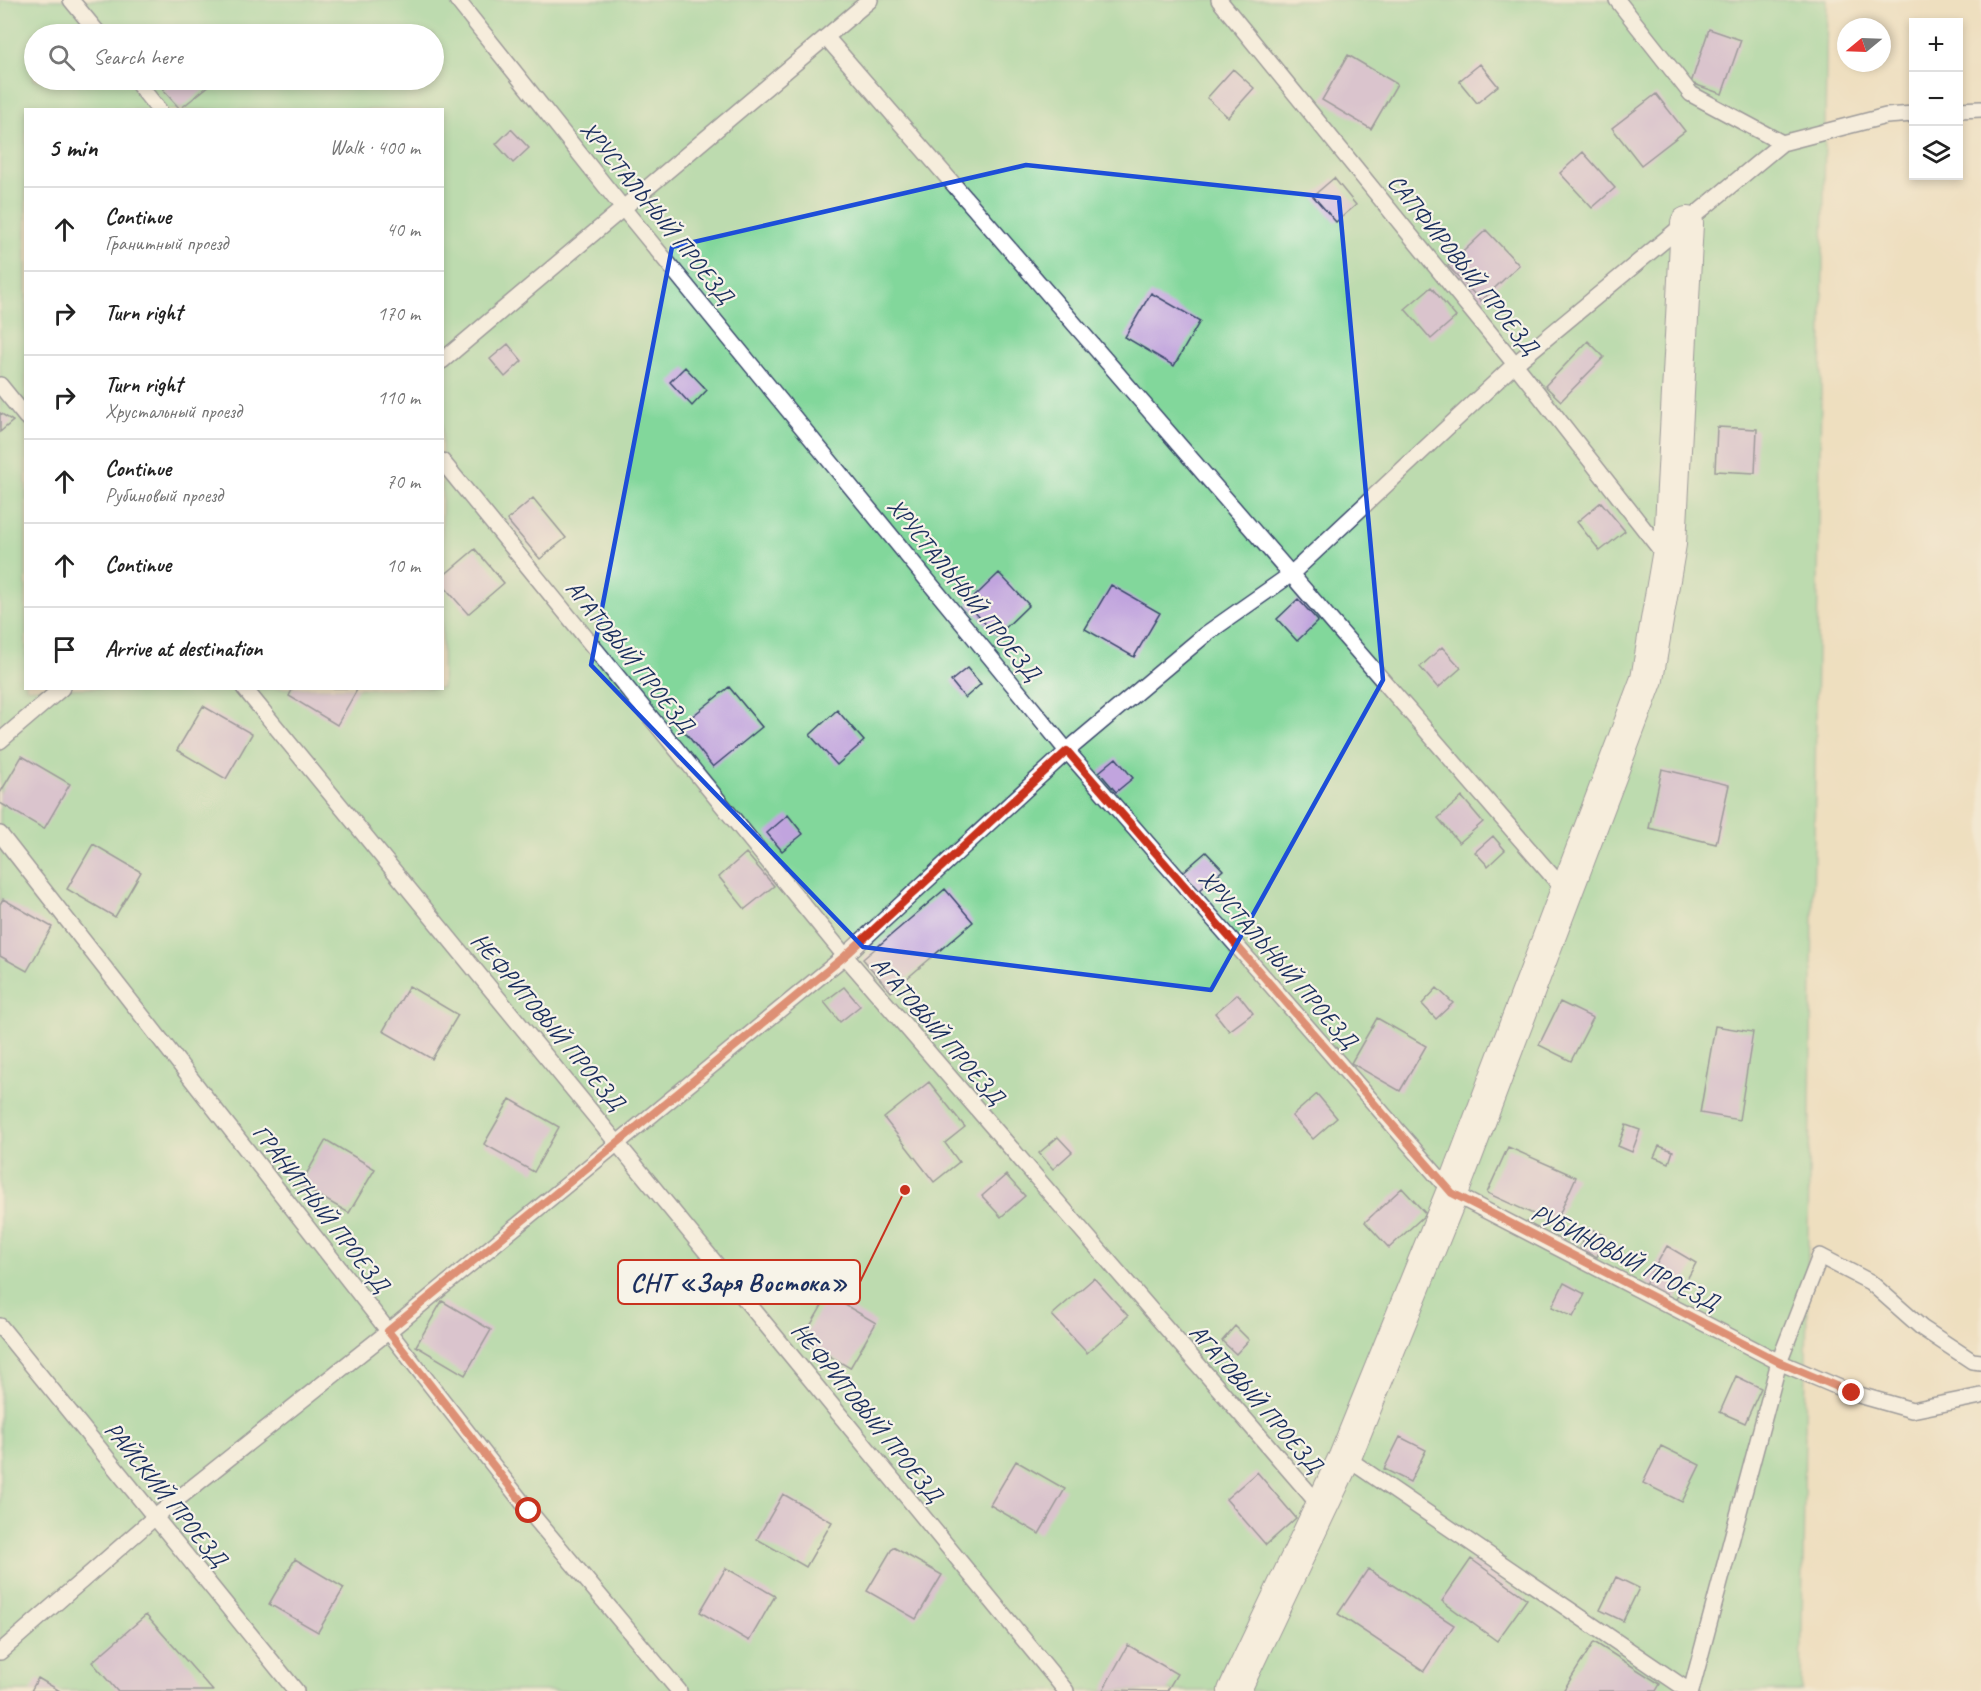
<!DOCTYPE html>
<html lang="en">
<head>
<meta charset="utf-8">
<style>
  body { margin:0; font-family:Caveat,sans-serif; background:#f6f6f6; color:#222 }
  .controls { position:absolute; right:18px; top:18px; display:grid; overflow:hidden; border-radius:0px; box-shadow:0 3px 9px #0003 }
  .controls button { width:54px; height:54px; display:grid; place-items:center; padding:0; border:0; border-bottom:2px solid #e0e0e0; background:#fff; color:#222; font:30px sans-serif }
  .compass { position:absolute; left:1837px; top:18px; width:54px; height:54px; border-radius:50%; background:#fff; box-shadow:0 3px 9px #0003; rotate:251deg }
  .stop { position:absolute; width:18px; height:18px; margin:-14px; border:4px solid #c8321e; border-radius:50%; background:#fff }
  .stop.end { background:#c8321e; border-color:#fff; box-shadow:0 2px 6px #0008 }
  .list { margin:0; padding:0; list-style:none }
  h2 { display:flex; justify-content:space-between; align-items:center; height:78px; margin:0; padding:0 24px; font-size:26px }
  h2 small { font-size:20px; font-weight:400; color:#767676 }
  .list li { display:grid; grid-template-columns:39px 1fr auto; gap:18px; align-items:center; box-sizing:border-box; height:84px; padding:0 24px; border-top:2px solid #e0e0e0 }
  .list b { display:block; font-size:22px; white-space:nowrap }
  .list p { margin:0; font-size:20px; white-space:nowrap; color:#767676 }
  .list em { font-size:20px; font-style:normal; color:#767676 }
  .icon { flex:none; width:33px; height:33px; fill:none; stroke:currentColor; stroke-width:2; stroke-linecap:round; stroke-linejoin:round }
  .map { position:relative; flex:none; width:1981px; height:1691px; overflow:hidden }
  .search { position:absolute; background:#fff; box-shadow:0 3px 9px #0003; left:24px; top:24px; width:420px; height:66px; display:flex; align-items:center; gap:15px; box-sizing:border-box; padding:0 21px; border-radius:33px; color:#767676; font-size:22px }
  .panel { position:absolute; background:#fff; box-shadow:0 3px 9px #0003; left:24px; top:108px; width:420px; height:582px; border-radius:0px }
  .map>svg:first-child { display:block }
  .green { fill:#82d79b; stroke:#4e837c; stroke-width:1.5; fill-rule:evenodd }
  .building { fill:#c1a4de }
  .lines { fill:none; stroke-linecap:round; stroke-linejoin:round }
  .lane-casing { stroke:#3b496d; stroke-width:18 }
  .street-casing { stroke:#3b496d; stroke-width:34 }
  .lane { stroke:#fff; stroke-width:15 }
  .street { stroke:#fff; stroke-width:32 }
  .route { stroke:#c8321e; stroke-width:8 }
  .marked { fill:none; stroke:#1d4ed8; stroke-width:4.5; stroke-linejoin:round }
  .labels { text-anchor:middle; dominant-baseline:central; stroke-width:4.5; stroke-linejoin:round; paint-order:stroke }
  .street-label { font-size:24px; fill:#1b2f5e; stroke:#f7f3e8 }
  .leader { fill:none; stroke:#c8321e; stroke-width:2 }
  .callout-dot { fill:#c8321e; stroke:#f7f3e8; stroke-width:2 }
  .callout { fill:#f7f3e8; stroke:#c8321e; stroke-width:2 }
  .callout-label { font-size:26px; text-anchor:middle; font-weight:bold; fill:#1b2f5e }
</style>
</head>
<body>
<div class="map">
<svg width="1981" height="1691" viewBox="0 0 1981 1691">
  <rect width="100%" height="100%" fill="#f7f3e8"/>
  <filter id="ink" filterUnits="userSpaceOnUse"><feTurbulence type="fractalNoise" baseFrequency=".0167" numOctaves="2"/><feDisplacementMap in="SourceGraphic" scale="12" xChannelSelector="R" yChannelSelector="G"/><feConvolveMatrix kernelMatrix="1 2 1 2 8 2 1 2 1" color-interpolation-filters="sRGB"/></filter>
  <filter id="wash" filterUnits="userSpaceOnUse"><feTurbulence type="fractalNoise" baseFrequency=".008" numOctaves="4" result="noise"/><feDisplacementMap in="SourceGraphic" scale="24" xChannelSelector="R" yChannelSelector="G"/><feGaussianBlur stdDeviation="1.35" result="paint"/><feColorMatrix in="noise" values="0 0 0 0 0 0 0 0 0 0 0 0 0 0 0 0 0 1.4 0 .05"/><feComposite in="paint" operator="in"/></filter>
  <g filter="url(#wash)">
    <rect width="100%" height="100%" fill="#eedfbf"/>
    <path class="green" d="M0 0H1827L1801 1691H0ZM34 34H434V80H34ZM26 110H442V688H26Z"/>
    <g id="blocks">
      <path class="building" d="M1709 29 1741 40 1722 94 1691 83Z
        M1348 55 1397 84 1371 129 1322 100Z
        M1480 64 1498 86 1477 103 1459 81Z
        M1233 69 1254 88 1228 117 1207 98Z
        M175 80H216L180 109 163 90Z
        M1656 94 1685 131 1641 165 1612 128Z
        M511 129 529 148 513 163 496 144Z
        M1583 152 1615 188 1592 208 1560 173Z
        M1334 178 1356 205 1336 222 1313 196Z
        M1486 230 1519 265 1481 301 1448 266Z
        M1431 287 1456 317 1431 339 1405 309Z
        M1151 293 1200 321 1174 366 1125 337Z
        M1588 341 1604 357 1561 401 1545 386Z
        M508 344 522 361 505 377 490 359Z
        M685 367 707 390 692 406 670 382Z
        M0 413 13 421 0 432Z
        M1717 427 1757 429 1755 473 1715 471Z
        M533 498 566 538 540 559 507 520Z
        M1601 502 1625 531 1600 551 1577 522Z
        M475 549 504 583 468 614 442 584V577Z
        M999 573 1029 605 997 636 967 604Z
        M1111 585 1160 613 1134 657 1085 629Z
        M1298 599 1318 621 1297 641 1277 619Z
        M1442 647 1461 668 1438 688 1420 667Z
        M967 668 981 684 965 698 951 681Z
        M729 687 762 727 713 767 680 726Z
        M293 688H358L337 725 289 696Z
        M203 706 252 734 226 779 177 750Z
        M837 710 864 741 837 765 810 735Z
        M22 756 70 784 44 829 0 803V793Z
        M1116 758 1133 778 1116 792 1099 772Z
        M1662 769 1729 785 1716 844 1649 828Z
        M1462 797 1483 822 1459 843 1438 818Z
        M788 815 803 834 782 851 767 833Z
        M1493 836 1505 850 1488 866 1475 852Z
        M93 844 141 872 115 917 67 889Z
        M1206 852 1223 870 1199 891 1183 872Z
        M746 853 774 886 745 909 719 877Z
        M945 889 973 922 891 992 863 959Z
        M3 899 52 927 27 971 0 956V904Z
        M409 986 458 1015 432 1059 383 1031Z
        M844 987 860 1006 840 1022 824 1002Z
        M1437 988 1453 1003 1436 1019 1422 1004Z
        M1238 994 1253 1013 1229 1031 1215 1013Z
        M1560 1002 1593 1018 1571 1061 1539 1045Z
        M1377 1018 1426 1046 1400 1091 1351 1063Z
        M1715 1026 1753 1032 1739 1120 1700 1113Z
        M929 1082 965 1127 945 1143 959 1162 934 1182 884 1118Z
        M1317 1094 1337 1118 1313 1139 1292 1116Z
        M510 1099 559 1127 534 1172 484 1144Z
        M1626 1125 1640 1130 1632 1152 1618 1146Z
        M1058 1137 1072 1152 1053 1169 1039 1153Z
        M326 1140 375 1169 349 1213 300 1185Z
        M1659 1146 1673 1151 1669 1163 1654 1157Z
        M1508 1147 1576 1177 1555 1224 1487 1193Z
        M1006 1175 1025 1196 1001 1217 982 1196Z
        M1402 1188 1426 1214 1389 1248 1365 1222Z
        M1589 1228 1606 1236 1597 1257 1580 1249Z
        M1667 1246 1696 1263 1675 1301 1645 1284Z
        M1094 1278 1128 1316 1087 1353 1052 1315Z
        M1564 1283 1585 1294 1573 1317 1552 1307Z
        M828 1295 876 1323 850 1368 802 1340Z
        M442 1301 491 1330 465 1375 416 1346Z
        M1235 1326 1249 1340 1236 1354 1222 1341Z
        M1736 1376 1761 1388 1745 1423 1720 1412Z
        M1400 1437 1426 1450 1410 1482 1384 1469Z
        M1661 1446 1700 1465 1682 1502 1643 1483Z
        M1016 1461 1065 1489 1039 1534 990 1505Z
        M1257 1472 1296 1518 1266 1545 1226 1499Z
        M783 1494 832 1522 806 1567 757 1539Z
        M893 1547 942 1575 916 1619 867 1591Z
        M295 1559 344 1588 318 1632 269 1604Z
        M1471 1559 1527 1599 1497 1641 1442 1601Z
        M726 1568 775 1596 749 1641 700 1612Z
        M1368 1569 1454 1625 1424 1671 1338 1614Z
        M1616 1577 1639 1588 1623 1621 1600 1610Z
        M146 1615 213 1691H117L92 1662Z
        M1594 1642 1660 1684 1656 1691H1563Z
        M1128 1645 1177 1674 1167 1691 1103 1690Z
        M38 1678 60 1691H31Z"/>
    </g>
  </g>
  <g filter="url(#ink)">
    <use href="#blocks" fill-opacity="0" stroke="#3b496d" stroke-width="1.5"/>
    <g class="lines">
      <defs>
        <path id="lane" d="M71 0 99 34
          M457 0 622 207 1067 751 1452 1193 1779 1362 1852 1393 1912 1410 1981 1396
          M1219 0 1515 364 1666 557
          M1617 0 1691 94 1782 143
          M826 37 1566 892
          M135 80 159 110
          M1958 110 1981 109
          M442 361 870 0
          M0 385 26 417
          M442 461 845 956 1321 1507
          M244 688 1066 1691
          M0 741 62 688
          M0 834 529 1511 679 1691
          M0 1326 296 1691
          M1345 1457 1689 1691
          M0 1652 155 1517 389 1331 845 956 1075 744 1206 634 1290 575 1515 364 1782 143 1886 116 1914 114
          M1691 1691 1779 1362 1820 1256 1870 1282 1922 1328 1972 1361 1981 1362"/>
        <path id="street" d="M1234 1691 1345 1457 1452 1193 1647 679 1670 544 1687 223"/>
      </defs>
      <use href="#lane" class="lane-casing"/>
      <use href="#street" class="street-casing"/>
      <use href="#lane" class="lane"/>
      <use href="#street" class="street"/>
    </g>
  </g>
  <g class="lines" filter="url(#ink)">
    <path class="route" d="M529 1511 388 1331 845 956 1067 751 1452 1193 1779 1362 1852 1393"/>
  </g>
  <path d="M0 0H1981V1691H0ZM1026 165 1339 198 1383 680 1211 990 863 947 591 665 672 247Z" fill="#eedfbf" fill-opacity=".55" fill-rule="evenodd"/>
  <path class="marked" d="M1026 165 1339 198 1383 680 1211 990 863 947 591 665 672 247Z"/>
  <g class="labels">
    <g class="street-label">
      <text transform="translate(657 212) rotate(51)">ХРУСТАЛЬНЫЙ ПРОЕЗД</text>
      <text transform="translate(1463 264) rotate(51)">САПФИРОВЫЙ ПРОЕЗД</text>
      <text transform="translate(964 589) rotate(51)">ХРУСТАЛЬНЫЙ ПРОЕЗД</text>
      <text transform="translate(630 656) rotate(51)">АГАТОВЫЙ ПРОЕЗД</text>
      <text transform="translate(1278 959) rotate(49)">ХРУСТАЛЬНЫЙ ПРОЕЗД</text>
      <text transform="translate(548 1021) rotate(50)">НЕФРИТОВЫЙ ПРОЕЗД</text>
      <text transform="translate(938 1030) rotate(49)">АГАТОВЫЙ ПРОЕЗД</text>
      <text transform="translate(321 1208) rotate(52)">ГРАНИТНЫЙ ПРОЕЗД</text>
      <text transform="translate(1625 1257) rotate(27)">РУБИНОВЫЙ ПРОЕЗД</text>
      <text transform="translate(1256 1398) rotate(49)">АГАТОВЫЙ ПРОЕЗД</text>
      <text transform="translate(867 1412) rotate(51)">НЕФРИТОВЫЙ ПРОЕЗД</text>
      <text transform="translate(166 1494) rotate(51)">РАЙСКИЙ ПРОЕЗД</text>
    </g>
  </g>
  <path class="leader" d="M905 1190L860 1282"/>
  <circle class="callout-dot" cx="905" cy="1190" r="6"/>
  <rect class="callout" x="618" y="1260" width="242" height="44" rx="6"/>
  <g class="callout-label">
    <text x="739" y="1291">СНТ «Заря Востока»</text>
  </g>
</svg>
<div class="controls">
<button>+</button>
<button>−</button>
<button><svg class="icon" aria-label="layers" viewBox="0 0 24 24"><path d="M12 4l9 5-9 5-9-5zM3 14l9 5 9-5"/></svg></button>
</div>
<svg class="compass" viewBox="-18 -18 36 36"><path d="M0-13l5 13h-10z" fill="#e53935"/><path d="M0 13l5-13h-10z" fill="#767676"/></svg>
<div class="stop" style="left:529px;top:1511px"></div>
<div class="stop end" style="left:1852px;top:1393px"></div>
<div class="search"><svg class="icon" aria-label="search" viewBox="0 0 24 24"><circle cx="10" cy="10" r="6"/><path d="M15 15l6 6"/></svg>Search here</div>
<section class="panel">
<h2>5 min<small>Walk · 400 m</small></h2>
<ul class="list">
<li><svg class="icon" aria-label="ahead" viewBox="0 0 24 24"><path d="M12 20V5M6 11l6-6 6 6"/></svg><div><b>Continue</b><p>Гранитный проезд</p></div><em>40 m</em></li>
<li><svg class="icon" aria-label="right" viewBox="0 0 24 24"><path d="M7 20v-9h11M14 6l5 5-5 5"/></svg><div><b>Turn right</b></div><em>170 m</em></li>
<li><svg class="icon" aria-label="right" viewBox="0 0 24 24"><path d="M7 20v-9h11M14 6l5 5-5 5"/></svg><div><b>Turn right</b><p>Хрустальный проезд</p></div><em>110 m</em></li>
<li><svg class="icon" aria-label="ahead" viewBox="0 0 24 24"><path d="M12 20V5M6 11l6-6 6 6"/></svg><div><b>Continue</b><p>Рубиновый проезд</p></div><em>70 m</em></li>
<li><svg class="icon" aria-label="ahead" viewBox="0 0 24 24"><path d="M12 20V5M6 11l6-6 6 6"/></svg><div><b>Continue</b></div><em>10 m</em></li>
<li><svg class="icon" aria-label="arrive" viewBox="0 0 24 24"><path d="M6 21V4h12l-3 4 3 4H6"/></svg><div><b>Arrive at destination</b></div></li>
</ul>
</section>
</div>
</body>
</html>
